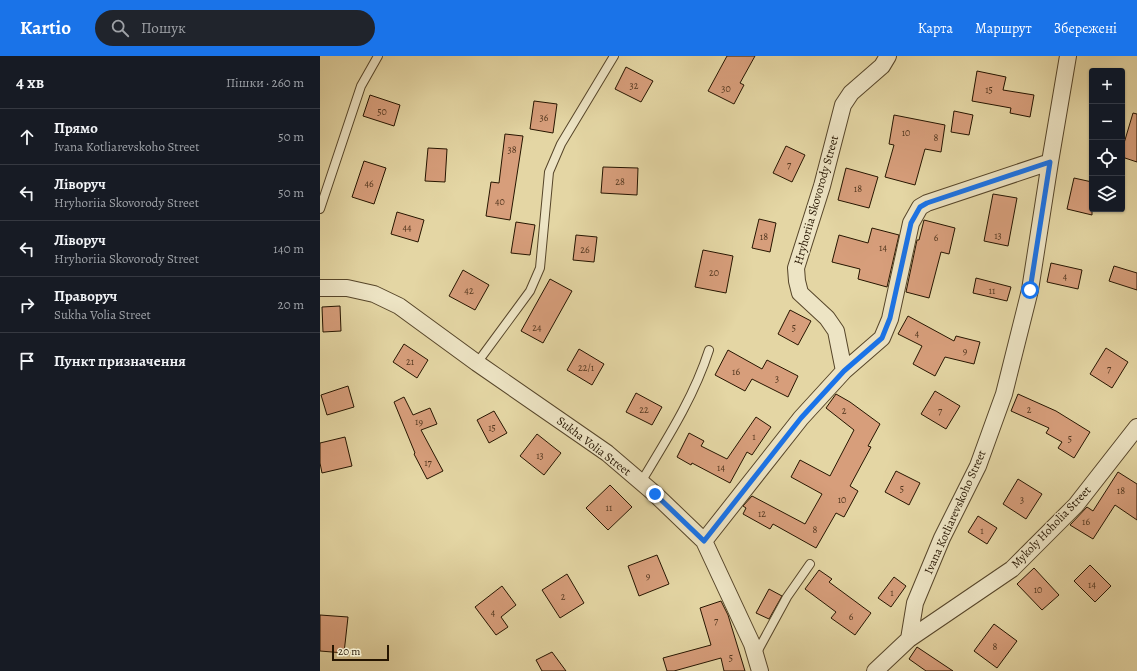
<!DOCTYPE html>
<html lang="uk">
<head>
<meta charset="utf-8">
<style>
  body { margin:0; font-family:Alegreya,serif; background:#20242c; color:#f1f3f6 }
  .controls { position:absolute; right:12px; top:12px; display:grid; overflow:hidden; border-radius:4px; box-shadow:0 1px 3px #0004 }
  .controls button { width:36px; height:36px; display:grid; place-items:center; padding:0; border:0; border-bottom:1px solid #363941; background:#171b24; color:#f1f3f6; font:20px sans-serif }
  .scale { position:absolute; left:12px; bottom:10px; width:57px; box-sizing:border-box; padding-left:4px; border:2px solid #261500; border-top:0; font-size:11px; line-height:14px; white-space:nowrap; color:#261500; -webkit-text-stroke:3px #ede4c4; paint-order:stroke }
  .stop { position:absolute; width:12px; height:12px; margin:-9px; border:3px solid #1a73e8; border-radius:50%; background:#fff }
  .stop.end { background:#1a73e8; border-color:#fff; box-shadow:0 1px 4px #0008 }
  .list { margin:0; padding:0; list-style:none }
  h2 { display:flex; justify-content:space-between; align-items:center; height:52px; margin:0; padding:0 16px; font-size:17px }
  h2 small { font-size:13px; font-weight:400; color:#9ea1a6 }
  .list li { display:grid; grid-template-columns:26px 1fr auto; gap:12px; align-items:center; box-sizing:border-box; height:56px; padding:0 16px; border-top:1px solid #363941 }
  .list b { display:block; font-size:15px; white-space:nowrap }
  .list p { margin:0; font-size:13px; white-space:nowrap; color:#9ea1a6 }
  .list em { font-size:13px; font-style:normal; color:#9ea1a6 }
  .icon { flex:none; width:22px; height:22px; fill:none; stroke:currentColor; stroke-width:2; stroke-linecap:round; stroke-linejoin:round }
  .map { position:relative; flex:none; width:817px; height:615px; overflow:hidden }
  header { display:flex; align-items:center; gap:24px; box-sizing:border-box; height:56px; padding:0 20px; background:#1a73e8; color:#fff }
  header strong { font-size:19px }
  nav { display:flex; gap:22px; margin-inline-start:auto; font-size:14px }
  .search { width:280px; height:36px; background:#20242c; display:flex; align-items:center; gap:10px; box-sizing:border-box; padding:0 14px; border-radius:22px; color:#9ea1a6; font-size:15px }
  main { display:flex }
  aside { flex:1; background:#171b24 }
  .map>svg:first-child { display:block }
  .building { fill:#d79e7b; stroke:#261500 }
  .lines { fill:none; stroke-linecap:round; stroke-linejoin:round }
  .service-casing { stroke:#564529; stroke-width:10 }
  .minor-casing { stroke:#564529; stroke-width:18 }
  .service { stroke:#ede4c4; stroke-width:8 }
  .minor { stroke:#ede4c4; stroke-width:16 }
  .route { stroke:#1a73e8; stroke-width:5 }
  .labels { text-anchor:middle; dominant-baseline:central; stroke-width:3; stroke-linejoin:round; paint-order:stroke }
  .number-label { font-size:10px; fill:#52371f }
  .street-label { font-size:12px; fill:#261500; stroke:#ede4c4 }
</style>
</head>
<body>
<header>
<strong>Kartio</strong>
<div class="search"><svg class="icon" aria-label="search" viewBox="0 0 24 24"><circle cx="10" cy="10" r="6"/><path d="M15 15l6 6"/></svg>Пошук</div>
<nav><a>Карта</a><a>Маршрут</a><a>Збережені</a></nav>
</header>
<main>
<aside>
<h2>4 хв<small>Пішки · 260 m</small></h2>
<ul class="list">
<li><svg class="icon" aria-label="ahead" viewBox="0 0 24 24"><path d="M12 20V5M6 11l6-6 6 6"/></svg><div><b>Прямо</b><p>Ivana Kotliarevskoho Street</p></div><em>50 m</em></li>
<li><svg class="icon" aria-label="left" viewBox="0 0 24 24"><path d="M17 20v-9H6M10 6l-5 5 5 5"/></svg><div><b>Ліворуч</b><p>Hryhoriia Skovorody Street</p></div><em>50 m</em></li>
<li><svg class="icon" aria-label="left" viewBox="0 0 24 24"><path d="M17 20v-9H6M10 6l-5 5 5 5"/></svg><div><b>Ліворуч</b><p>Hryhoriia Skovorody Street</p></div><em>140 m</em></li>
<li><svg class="icon" aria-label="right" viewBox="0 0 24 24"><path d="M7 20v-9h11M14 6l5 5-5 5"/></svg><div><b>Праворуч</b><p>Sukha Volia Street</p></div><em>20 m</em></li>
<li><svg class="icon" aria-label="arrive" viewBox="0 0 24 24"><path d="M6 21V4h12l-3 4 3 4H6"/></svg><div><b>Пункт призначення</b></div></li>
</ul>
</aside>
<div class="map">
<svg width="817" height="615" viewBox="0 0 817 615">
  <rect width="100%" height="100%" fill="#e4d6a4"/>
  <filter id="stains"><feTurbulence type="fractalNoise" baseFrequency=".005" numOctaves="4"/><feColorMatrix values="0 0 0 0 .2 0 0 0 0 .09 0 0 0 0 .02 0 0 0 .5 -.17"/></filter>
  <radialGradient id="worn" r=".72"><stop offset=".6" stop-color="#630" stop-opacity="0"/><stop offset="1" stop-color="#630" stop-opacity=".3"/></radialGradient>
  <path class="building" d="M407 0H435L420 27 424 29 414 48 388 35Z
    M306 11 333 25 321 46 295 33Z
    M657 15 686 21 683 34 714 39 710 61 690 57 691 52 652 45Z
    M50 39 80 49 74 70 43 60Z
    M214 45 237 48 233 77 210 73Z
    M634 55 653 59 649 79 631 76Z
    M813 57 817 58V106L802 101V94Z
    M574 59 625 69 621 96 605 93 595 129 565 121 574 89 569 88Z
    M185 78 203 80 190 164 166 160 171 126 179 127Z
    M466 90 485 99 472 126 453 117Z
    M108 92 127 93 125 126 105 125Z
    M44 105 66 112 54 148 32 141Z
    M283 111 318 112 317 139 281 137Z
    M526 112 558 121 549 152 518 144Z
    M754 122 772 126V159L747 153Z
    M673 138 697 142 688 190 664 185Z
    M77 156 104 164 98 186 71 178Z
    M439 163 456 167 450 196 432 192Z
    M604 164 635 172 629 198 621 196 609 242 586 236 597 184H599Z
    M196 166 215 169 210 199 191 197Z
    M552 172 579 179 567 231 538 223 540 213 512 206 519 179 548 187Z
    M256 179 277 181 274 206 253 204Z
    M383 194 413 200 406 237 375 231Z
    M731 207 762 214 758 233 727 226Z
    M794 210 817 217V234L789 225Z
    M143 214 169 229 155 254 129 240Z
    M656 222 691 231 687 245 653 237Z
    M230 223 252 235 223 287 201 275Z
    M20 250 21 275 3 276 2 251Z
    M470 254 491 265 478 289 458 278Z
    M588 260 634 285 636 280 660 286 654 308 625 301 615 320 593 308 602 290 578 278Z
    M84 288 108 304 97 322 73 306Z
    M786 292 808 306 792 332 770 318Z
    M259 293 284 308 272 329 247 314Z
    M408 294 442 313 447 304 478 320 468 341 432 323 425 335 395 319Z
    M28 330 34 351 7 359 1 339Z
    M615 335 640 350 626 373 601 358Z
    M316 337 342 351 332 369 306 356Z
    M516 338 530 346 560 368 548 390 551 391 530 430 538 435 524 461 516 457 496 492 453 468 450 473 423 458 426 452 423 450 432 440 485 468 502 438 471 421 480 404 510 420 534 374 506 352Z
    M698 338 736 355 770 376 754 402 738 392 742 386 726 377 729 372 691 355Z
    M84 341 93 359 110 352 117 368 101 374 123 415 107 423 94 398 95 397 74 346Z
    M174 355 187 377 169 387 157 364Z
    M436 361 451 371 432 399 427 396 410 427 372 407 371 409 357 401 369 377 384 385 381 390 407 403Z
    M217 378 241 397 224 419 200 400Z
    M25 381 32 410 2 417 0 407V387Z
    M576 415 600 427 589 449 565 436Z
    M798 416 817 428V464L795 449 773 483 750 469 767 451 773 455Z
    M698 423 722 438 706 463 683 448Z
    M290 429 312 451 288 474 266 452Z
    M658 460 677 472 667 488 648 476Z
    M337 499 349 528 319 540 308 510Z
    M770 509 791 530 775 546 754 525Z
    M714 512 739 539 722 554 697 528Z
    M499 514 512 523 509 526 551 557 535 579 511 562 516 556 485 533Z
    M247 518 264 547 240 562 222 534Z
    M574 521 586 530 571 551 558 542Z
    M182 530 196 549 181 561 188 571 176 579 155 551Z
    M449 533 462 540 449 563 436 557Z
    M401 545 408 559 425 615H404L401 602 354 615H347L343 602 391 589 380 552Z
    M0 559 28 561 24 597 0 595Z
    M674 568 697 585 677 612 654 595Z
    M597 591 633 615H606L589 603Z
    M232 596 246 615H222L216 604Z"/>
  <g class="lines">
    <defs>
      <path id="service" d="M0 153 41 30 58 0
        M157 307 210 235 220 212 229 116 241 88 294 0
        M321 426C347 383 374 341 389 294
        M436 598 467 541 490 508"/>
      <path id="minor" d="M0 232H27L54 238 79 250 157 307 287 397 335 438 384 485 432 588 440 615
        M524 315 562 282 570 263 591 167 600 151 607 147 730 106
        M384 485 481 362 524 315 516 275 507 262 480 237 477 225 476 212 502 130 523 49 531 37 562 10 568 0
        M589 583 595 547 622 482 658 410 684 338 710 234 730 106 748 0
        M555 615 589 583 692 513 756 449 817 371"/>
    </defs>
    <use href="#service" class="service-casing"/>
    <use href="#minor" class="minor-casing"/>
    <use href="#service" class="service"/>
    <use href="#minor" class="minor"/>
  </g>
  <g class="lines">
    <path class="route" d="M335 438 384 485 481 362 524 315 562 282 570 262 591 167 600 151 607 147 730 106 710 234"/>
  </g>
  <g class="labels">
    <g class="number-label">
      <text x="314" y="29">32</text>
      <text x="406" y="32">30</text>
      <text x="669" y="33">15</text>
      <text x="62" y="55">50</text>
      <text x="224" y="61">36</text>
      <text x="586" y="76">10</text>
      <text x="616" y="81">8</text>
      <text x="192" y="93">38</text>
      <text x="469" y="108">7</text>
      <text x="300" y="125">28</text>
      <text x="49" y="127">46</text>
      <text x="538" y="132">18</text>
      <text x="180" y="145">40</text>
      <text x="87" y="171">44</text>
      <text x="678" y="179">13</text>
      <text x="444" y="180">18</text>
      <text x="616" y="181">6</text>
      <text x="563" y="191">14</text>
      <text x="265" y="193">26</text>
      <text x="394" y="216">20</text>
      <text x="745" y="220">4</text>
      <text x="149" y="234">42</text>
      <text x="672" y="234">11</text>
      <text x="217" y="271">24</text>
      <text x="474" y="271">5</text>
      <text x="597" y="277">4</text>
      <text x="645" y="294">9</text>
      <text x="90" y="305">21</text>
      <text x="266" y="311">22/1</text>
      <text x="789" y="312">7</text>
      <text x="416" y="315">16</text>
      <text x="457" y="322">3</text>
      <text x="324" y="353">22</text>
      <text x="709" y="353">2</text>
      <text x="524" y="354">2</text>
      <text x="620" y="354">7</text>
      <text x="99" y="365">19</text>
      <text x="172" y="371">15</text>
      <text x="434" y="380">1</text>
      <text x="750" y="382">5</text>
      <text x="220" y="399">13</text>
      <text x="108" y="406">17</text>
      <text x="401" y="411">14</text>
      <text x="582" y="432">5</text>
      <text x="801" y="434">18</text>
      <text x="522" y="443">10</text>
      <text x="702" y="443">3</text>
      <text x="289" y="451">11</text>
      <text x="442" y="457">12</text>
      <text x="766" y="465">16</text>
      <text x="495" y="473">8</text>
      <text x="662" y="474">1</text>
      <text x="328" y="519">9</text>
      <text x="772" y="528">14</text>
      <text x="718" y="533">10</text>
      <text x="572" y="536">1</text>
      <text x="243" y="540">2</text>
      <text x="173" y="556">4</text>
      <text x="531" y="560">6</text>
      <text x="396" y="564">7</text>
      <text x="675" y="590">8</text>
      <text x="411" y="601">5</text>
    </g>
    <g class="street-label">
      <text transform="translate(496 144) rotate(-74)">Hryhoriia Skovorody Street</text>
      <text transform="translate(274 390) rotate(37)">Sukha Volia Street</text>
      <text transform="translate(635 456) rotate(-66)">Ivana Kotliarevskoho Street</text>
      <text transform="translate(731 471) rotate(-46)">Mykoly Hoholia Street</text>
    </g>
  </g>
  <rect width="100%" height="100%" filter="url(#stains)"/>
  <rect width="100%" height="100%" fill="url(#worn)"/>
</svg>
<div class="controls">
<button>+</button>
<button>−</button>
<button><svg class="icon" aria-label="locate" viewBox="0 0 24 24"><circle cx="12" cy="12" r="6"/><path d="M12 2v4M12 18v4M2 12h4M18 12h4"/></svg></button>
<button><svg class="icon" aria-label="layers" viewBox="0 0 24 24"><path d="M12 4l9 5-9 5-9-5zM3 14l9 5 9-5"/></svg></button>
</div>
<div class="scale">20 m</div>
<div class="stop" style="left:710px;top:234px"></div>
<div class="stop end" style="left:335px;top:438px"></div>
</div>
</main>
</body>
</html>
